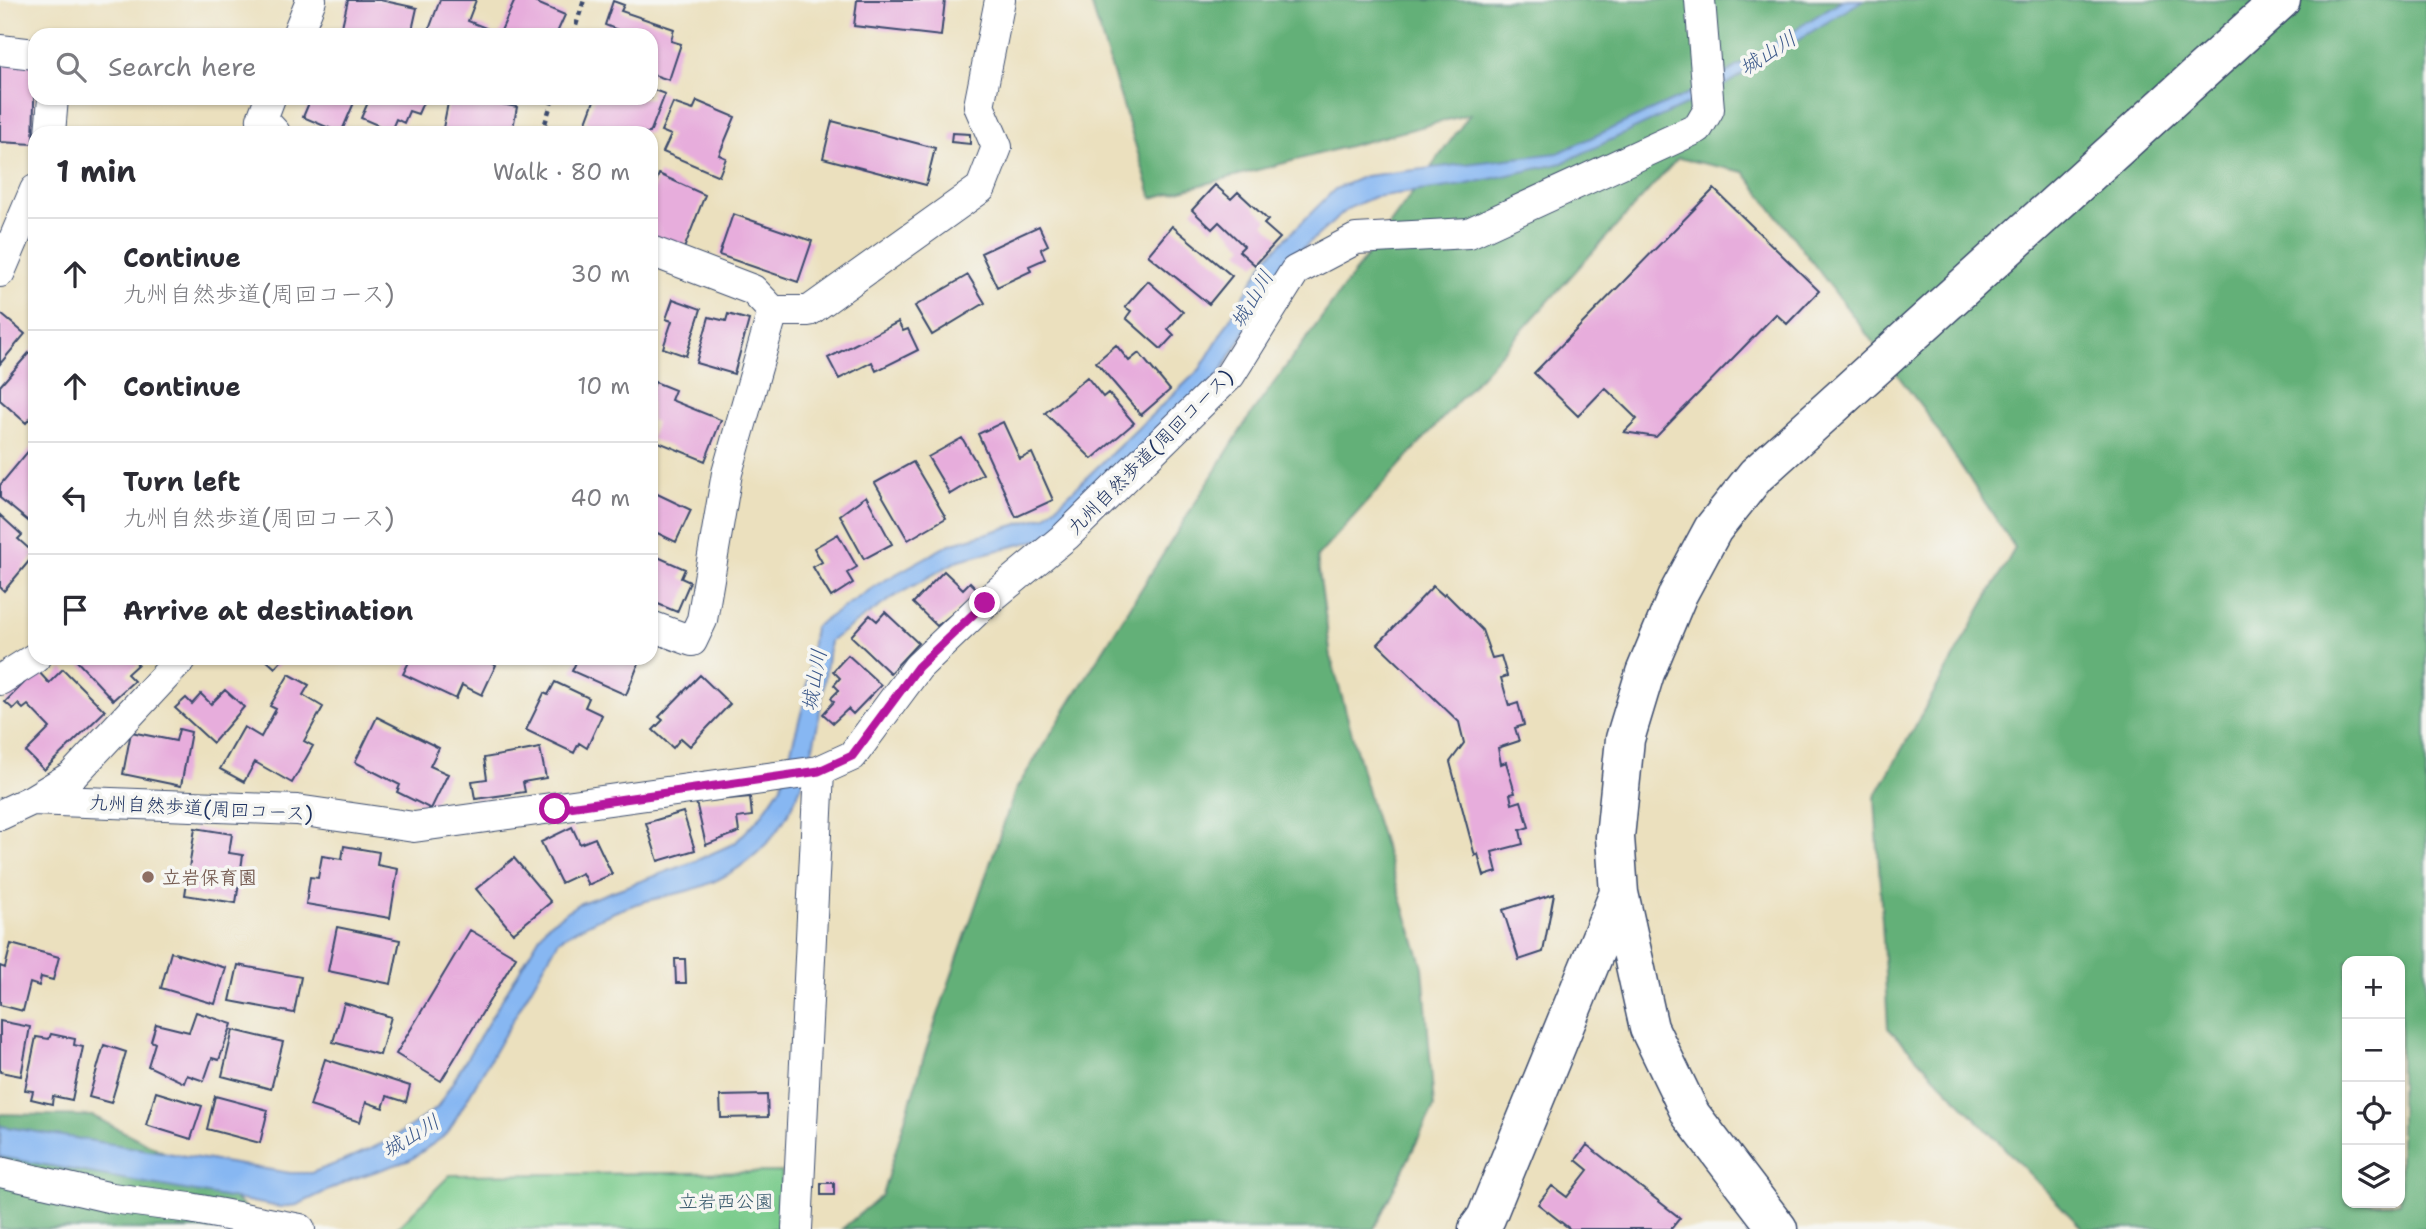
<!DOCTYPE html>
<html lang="en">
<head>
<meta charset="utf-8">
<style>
  body { margin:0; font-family:"Shantell Sans","Klee One",sans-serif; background:#f2f2f3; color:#2b2b33 }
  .controls { position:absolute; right:21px; bottom:21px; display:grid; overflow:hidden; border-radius:14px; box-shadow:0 2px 5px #0004 }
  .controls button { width:63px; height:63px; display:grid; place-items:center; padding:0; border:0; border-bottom:2px solid #e1e1e2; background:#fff; color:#2b2b33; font:35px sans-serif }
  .stop { position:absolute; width:21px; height:21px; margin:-16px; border:5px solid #b5179e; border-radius:50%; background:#fff }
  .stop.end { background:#b5179e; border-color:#fff; box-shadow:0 2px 7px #0008 }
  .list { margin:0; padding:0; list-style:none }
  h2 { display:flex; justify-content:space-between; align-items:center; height:91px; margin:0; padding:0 28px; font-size:30px }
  h2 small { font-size:23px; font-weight:400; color:#7c7c81 }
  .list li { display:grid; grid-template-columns:46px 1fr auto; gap:21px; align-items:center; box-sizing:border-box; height:112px; padding:0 28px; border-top:2px solid #e1e1e2 }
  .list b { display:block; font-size:26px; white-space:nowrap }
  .list p { margin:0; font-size:23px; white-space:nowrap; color:#7c7c81 }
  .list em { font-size:23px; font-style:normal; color:#7c7c81 }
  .icon { flex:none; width:38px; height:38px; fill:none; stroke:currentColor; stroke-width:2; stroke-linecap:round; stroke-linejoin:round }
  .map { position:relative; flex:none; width:2426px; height:1229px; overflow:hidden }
  .search { position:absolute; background:#fff; box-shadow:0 2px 5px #0004; left:28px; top:28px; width:630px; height:77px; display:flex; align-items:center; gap:18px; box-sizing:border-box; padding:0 24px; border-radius:21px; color:#7c7c81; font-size:26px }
  .panel { position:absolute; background:#fff; box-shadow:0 2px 5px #0004; left:28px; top:126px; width:630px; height:539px; border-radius:21px }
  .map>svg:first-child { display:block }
  .green { fill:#7bcc8d; stroke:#4b7e76; stroke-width:2 }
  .forest { fill:#64b078; stroke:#40706b; stroke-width:2; fill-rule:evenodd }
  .water { fill:#87b7f2; stroke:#5173a8; stroke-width:2 }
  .building { fill:#e7addc }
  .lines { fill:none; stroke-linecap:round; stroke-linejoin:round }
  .street-casing { stroke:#3a4a6c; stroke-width:32 }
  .secondary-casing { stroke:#3a4a6c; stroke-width:41 }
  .path { stroke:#3a4a6c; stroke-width:4.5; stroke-dasharray:5 5; stroke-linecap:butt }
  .street { stroke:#fff; stroke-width:30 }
  .secondary { stroke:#fff; stroke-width:38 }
  .route { stroke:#b5179e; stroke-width:9 }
  .education-dot { fill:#8d6e63; stroke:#f6f6f2; stroke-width:2.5 }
  .labels { text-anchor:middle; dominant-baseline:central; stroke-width:7; stroke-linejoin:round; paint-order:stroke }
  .street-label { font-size:19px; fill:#1b2f5e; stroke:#f6f6f2 }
  .education-label { font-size:19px; font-weight:bold; fill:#785e54; stroke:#f6f6f2; text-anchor:start }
  .park-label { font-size:19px; fill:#33566a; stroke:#f6f6f2 }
  .water-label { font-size:21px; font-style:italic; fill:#3b588a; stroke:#f6f6f2 }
</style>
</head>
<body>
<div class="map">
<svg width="2426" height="1229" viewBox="0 0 2426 1229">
  <rect width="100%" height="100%" fill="#f6f6f2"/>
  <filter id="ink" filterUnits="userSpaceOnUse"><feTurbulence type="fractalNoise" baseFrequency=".0143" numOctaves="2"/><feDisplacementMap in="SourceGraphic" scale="14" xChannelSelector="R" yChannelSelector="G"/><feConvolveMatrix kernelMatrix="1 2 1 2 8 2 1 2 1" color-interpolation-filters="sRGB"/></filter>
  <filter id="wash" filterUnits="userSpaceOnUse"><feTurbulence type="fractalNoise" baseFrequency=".00686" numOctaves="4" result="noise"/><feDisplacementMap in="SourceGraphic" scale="28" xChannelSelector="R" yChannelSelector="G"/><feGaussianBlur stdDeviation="1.57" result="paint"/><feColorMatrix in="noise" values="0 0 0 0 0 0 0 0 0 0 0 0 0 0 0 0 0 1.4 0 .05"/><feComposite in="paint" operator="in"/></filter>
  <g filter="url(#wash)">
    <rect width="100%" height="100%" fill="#ebe0be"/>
    <path class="green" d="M782 1172 781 1229H396L450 1175Z"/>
    <path class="forest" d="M1090 0H2426V1229H2083L1888 1028 1875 797 2015 548 1924 410 1744 172 1678 158 1317 557 1331 657 1373 811 1423 967 1434 1107 1374 1229H842L882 1195 926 1050 1015 791 1247 420 1470 114 1152 198ZM2347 961H2400V1203H2347Z
      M0 1114 93 1116 205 1173 270 1229H0Z"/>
    <path class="water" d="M1842 0H1863L1718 89 1717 79Z
      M1698 89 1700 98 1562 163 1463 185 1374 197 1349 208 1287 262 1217 378 1057 535 959 560 892 598 830 641C816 740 810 845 703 886 681 894 658 897 636 904 609 913 583 925 559 940L447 1134 410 1160 350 1180 297 1205 280 1207 0 1157V1126L290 1173H311L343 1161 390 1140 437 1108 546 926 578 904 693 862 735 843 760 817 781 786 805 699 814 627 880 583 950 544 1046 516 1200 369 1267 257 1335 189 1365 176 1558 153Z"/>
    <g id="blocks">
      <path class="building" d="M348 0H380L417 8 411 35H340Z
        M440 0H476L468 21 491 30 489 35H427Z
        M515 0H530L565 15 556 35H499Z
        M857 0H945L941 36 854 26Z
        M613 1 624 5 621 11 674 29 671 41 681 44 669 80 651 74V35H616L618 30 605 25Z
        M0 60 35 61 33 144 0 142Z
        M651 89 665 94 650 133H613L586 122 595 98H651Z
        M311 98H356L341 133 303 117Z
        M370 98H425L418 114 409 111 404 123 396 119 391 131 361 118Z
        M449 98H471L517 107 512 133H442Z
        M697 101 735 117 719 155 726 158 719 176 663 152 671 135 661 131 673 103 693 110Z
        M832 121 935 148 926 185 823 158Z
        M952 133 970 134V144L951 142Z
        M659 174 705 195 683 251 651 238V195Z
        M1215 185 1231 199 1238 192 1268 220 1264 224 1280 238 1255 265 1239 251 1244 246 1219 222 1212 229 1192 210Z
        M1714 189 1819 291 1787 324 1776 314 1656 437 1624 432 1637 419 1605 388 1578 416 1534 373Z
        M733 214 812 241 798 282 719 255Z
        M1039 226 1048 245 1041 249 1045 259 1029 266 1031 271 997 287 981 253Z
        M1172 226 1232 276 1209 304 1148 255Z
        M968 275 985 303 932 335 915 306Z
        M1148 281 1183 312 1168 329 1174 335 1161 349 1126 318 1131 311 1125 307Z
        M673 299 701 309 686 356 663 348 672 321 666 319Z
        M1 314 25 334 0 364V316Z
        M728 314 749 320 734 374 696 363 709 317 726 321Z
        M898 322 903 331 908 329 918 350 876 371 872 362 839 379 828 358Z
        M1116 345 1129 361 1139 353 1170 390 1141 415 1096 362Z
        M35 346V413L26 423 0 400V386Z
        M1087 377 1103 397 1108 393 1134 423 1092 459 1045 413Z
        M655 382 675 390 671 400 721 420 705 461 651 439 656 422 651 420V392Z
        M1003 422 1020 459 1032 453 1053 500 1016 517 978 434Z
        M962 438 983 474 950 494 928 457Z
        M35 443V522L33 525 0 498V485Z
        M913 462 946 518 908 540 875 483Z
        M651 491 691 510 676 542 651 530Z
        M866 496 892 544 864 559 840 515Z
        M0 515 22 535 18 539 35 554 4 591 0 587Z
        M838 534 857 567 847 573 853 583 831 597 813 567 822 562 814 548Z
        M651 554 685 569 681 578 690 582 677 612 651 601Z
        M944 571 963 589 970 582 980 592 937 626 913 603Z
        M1433 586 1443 595 1445 593 1482 630 1492 658 1501 656 1507 676 1501 678 1509 706 1518 703 1524 725 1515 728 1519 741 1498 748 1501 764 1506 762 1515 793 1510 794 1512 804 1521 801 1529 827 1520 830 1523 844 1492 852 1497 872 1484 876 1478 854 1475 856 1450 762 1464 743 1459 722 1378 644Z
        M885 612 918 643 890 673 851 636 870 615 877 621Z
        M848 655 881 685 853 714 848 709 833 723 823 714 834 702 831 698 839 690 834 685 840 678 833 671Z
        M74 658H132L138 664 127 674 134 681 113 700Z
        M264 658H284L275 668Z
        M411 658H480L496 665 482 695 462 685 456 699 403 674Z
        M578 658H629L639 663 626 695 572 671Z
        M63 669 105 711 44 770 26 752 50 728 28 705 23 709 18 704 13 709 5 702 37 670 49 683Z
        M289 674 309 685 303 695 323 707 304 741 313 746 292 783 255 762 244 782 220 769 244 727 261 737 276 709 270 706Z
        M700 675 730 704 690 746 681 738 673 748 653 730 663 720 659 717Z
        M555 682 589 698 585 707 602 715 587 748 579 743 574 753 526 730 544 693 548 695Z
        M225 690 244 707 213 743 175 708 186 698 192 704 201 694 211 704Z
        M377 717 439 748 430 766 448 774 431 809 397 792 400 785 355 762Z
        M179 729 191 732 181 786 123 774 131 732 176 741Z
        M540 748 546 778 523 782 525 792 475 799 472 781 487 779 484 758Z
        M750 797 752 816 737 818 739 832 706 845 696 802Z
        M683 812 695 850 658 861 646 823Z
        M572 827 580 844 595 838 612 874 588 885 582 873 561 883 541 842Z
        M195 828 232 834 229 853 243 855 236 903 185 895Z
        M344 846 379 852 377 865 398 869 390 918 306 904 310 877 318 878 322 856 342 859Z
        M514 858 551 902 513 933 476 889Z
        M1554 894 1543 952 1519 960 1503 910Z
        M337 927 400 940 391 984 328 971Z
        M470 930 516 957 441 1081 396 1054Z
        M11 944 59 957 53 980 41 977 39 986 30 983 23 1011 0 1005V966L5 968Z
        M171 952 226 968 215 1004 161 988Z
        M675 959H685L686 983H676Z
        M238 965 301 977 294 1013 230 1001Z
        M344 1003 391 1017 380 1055 333 1042Z
        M196 1012 232 1024 219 1060 212 1058 204 1081 187 1075 184 1083 148 1066 155 1043 151 1041 156 1024 189 1032Z
        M0 1021 30 1027 21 1076 0 1072Z
        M233 1030 283 1042 271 1089 222 1076Z
        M51 1034 75 1039 74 1045 83 1047 72 1100 53 1096 52 1104 31 1099 33 1091 25 1090 36 1037 49 1039Z
        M104 1045 126 1052 111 1103 89 1097Z
        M325 1059 410 1086 406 1102 387 1096 383 1108 366 1102 360 1122 310 1106Z
        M156 1092 202 1106 191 1139 146 1125Z
        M767 1095 768 1117 721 1118 720 1096Z
        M215 1096 268 1110 260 1143 207 1129Z
        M1587 1145 1680 1218 1671 1229H1570L1538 1204 1552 1186 1567 1197 1588 1170 1576 1160Z
        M821 1183H834V1195H821Z"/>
    </g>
  </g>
  <g filter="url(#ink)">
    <use href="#blocks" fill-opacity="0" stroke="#3a4a6c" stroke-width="2"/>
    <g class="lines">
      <defs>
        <path id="street" d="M297 35 311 0
          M0 50 35 54
          M270 98 262 119 275 133
          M50 133 53 98
          M651 251 753 290 773 311H809L981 188 997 147 979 106 1000 0
          M0 272 35 190
          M651 626 692 641 702 620 727 473 773 311
          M0 680 35 658
          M32 800 72 776 182 658
          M0 815 32 800 297 810 414 827 819 771 852 756 918 667 985 603 1066 536 1230 375 1295 271 1356 239 1469 233 1698 128 1709 109 1700 0
          M0 1172 112 1198 190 1208 300 1229
          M797 1229 819 771"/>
        <path id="secondary" d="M1478 1229 1486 1218 1619 893
          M1778 1229 1691 1115 1649 1028 1619 893 1615 837 1625 739 1645 673 1678 594 1713 529 1756 475 2281 0"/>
      </defs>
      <use href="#street" class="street-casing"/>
      <use href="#secondary" class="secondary-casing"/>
      <path class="path" d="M573 35 584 0
        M542 133 553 98"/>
      <use href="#street" class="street"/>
      <use href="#secondary" class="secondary"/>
    </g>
  </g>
  <g class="lines" filter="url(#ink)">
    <path class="route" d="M555 809 819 771 852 756 918 667 985 603"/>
  </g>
  <circle class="education-dot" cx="148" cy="877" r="7"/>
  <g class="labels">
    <g class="street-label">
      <text transform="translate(1150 452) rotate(-45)">九州自然歩道(周回コース)</text>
      <text transform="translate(201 808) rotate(3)">九州自然歩道(周回コース)</text>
    </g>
    <g class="education-label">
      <text x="162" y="877">立岩保育園</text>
    </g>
    <g class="park-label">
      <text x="726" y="1201">立岩西公園</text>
    </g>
    <g class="water-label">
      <text transform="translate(1768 53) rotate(-32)">城山川</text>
      <text transform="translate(1252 299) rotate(-59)">城山川</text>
      <text transform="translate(814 680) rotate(-80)">城山川</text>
      <text transform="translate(411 1136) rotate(-31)">城山川</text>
    </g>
  </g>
</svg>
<div class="controls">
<button>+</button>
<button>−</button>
<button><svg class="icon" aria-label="locate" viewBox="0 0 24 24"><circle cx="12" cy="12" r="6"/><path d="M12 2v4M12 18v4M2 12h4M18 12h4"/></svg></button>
<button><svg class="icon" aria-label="layers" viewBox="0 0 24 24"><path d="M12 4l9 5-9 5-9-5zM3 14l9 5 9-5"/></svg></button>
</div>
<div class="stop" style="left:555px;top:809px"></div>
<div class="stop end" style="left:985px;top:603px"></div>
<div class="search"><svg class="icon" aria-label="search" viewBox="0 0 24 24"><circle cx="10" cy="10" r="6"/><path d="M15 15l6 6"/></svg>Search here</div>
<section class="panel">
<h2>1 min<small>Walk · 80 m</small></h2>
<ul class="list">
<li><svg class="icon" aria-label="ahead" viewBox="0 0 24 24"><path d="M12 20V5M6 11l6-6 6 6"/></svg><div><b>Continue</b><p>九州自然歩道(周回コース)</p></div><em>30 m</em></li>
<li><svg class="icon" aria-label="ahead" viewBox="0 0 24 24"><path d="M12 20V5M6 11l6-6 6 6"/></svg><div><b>Continue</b></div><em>10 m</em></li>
<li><svg class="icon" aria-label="left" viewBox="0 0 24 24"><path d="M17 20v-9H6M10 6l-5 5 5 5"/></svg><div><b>Turn left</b><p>九州自然歩道(周回コース)</p></div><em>40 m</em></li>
<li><svg class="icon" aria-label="arrive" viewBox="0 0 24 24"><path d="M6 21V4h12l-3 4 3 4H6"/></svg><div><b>Arrive at destination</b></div></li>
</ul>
</section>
</div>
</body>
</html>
